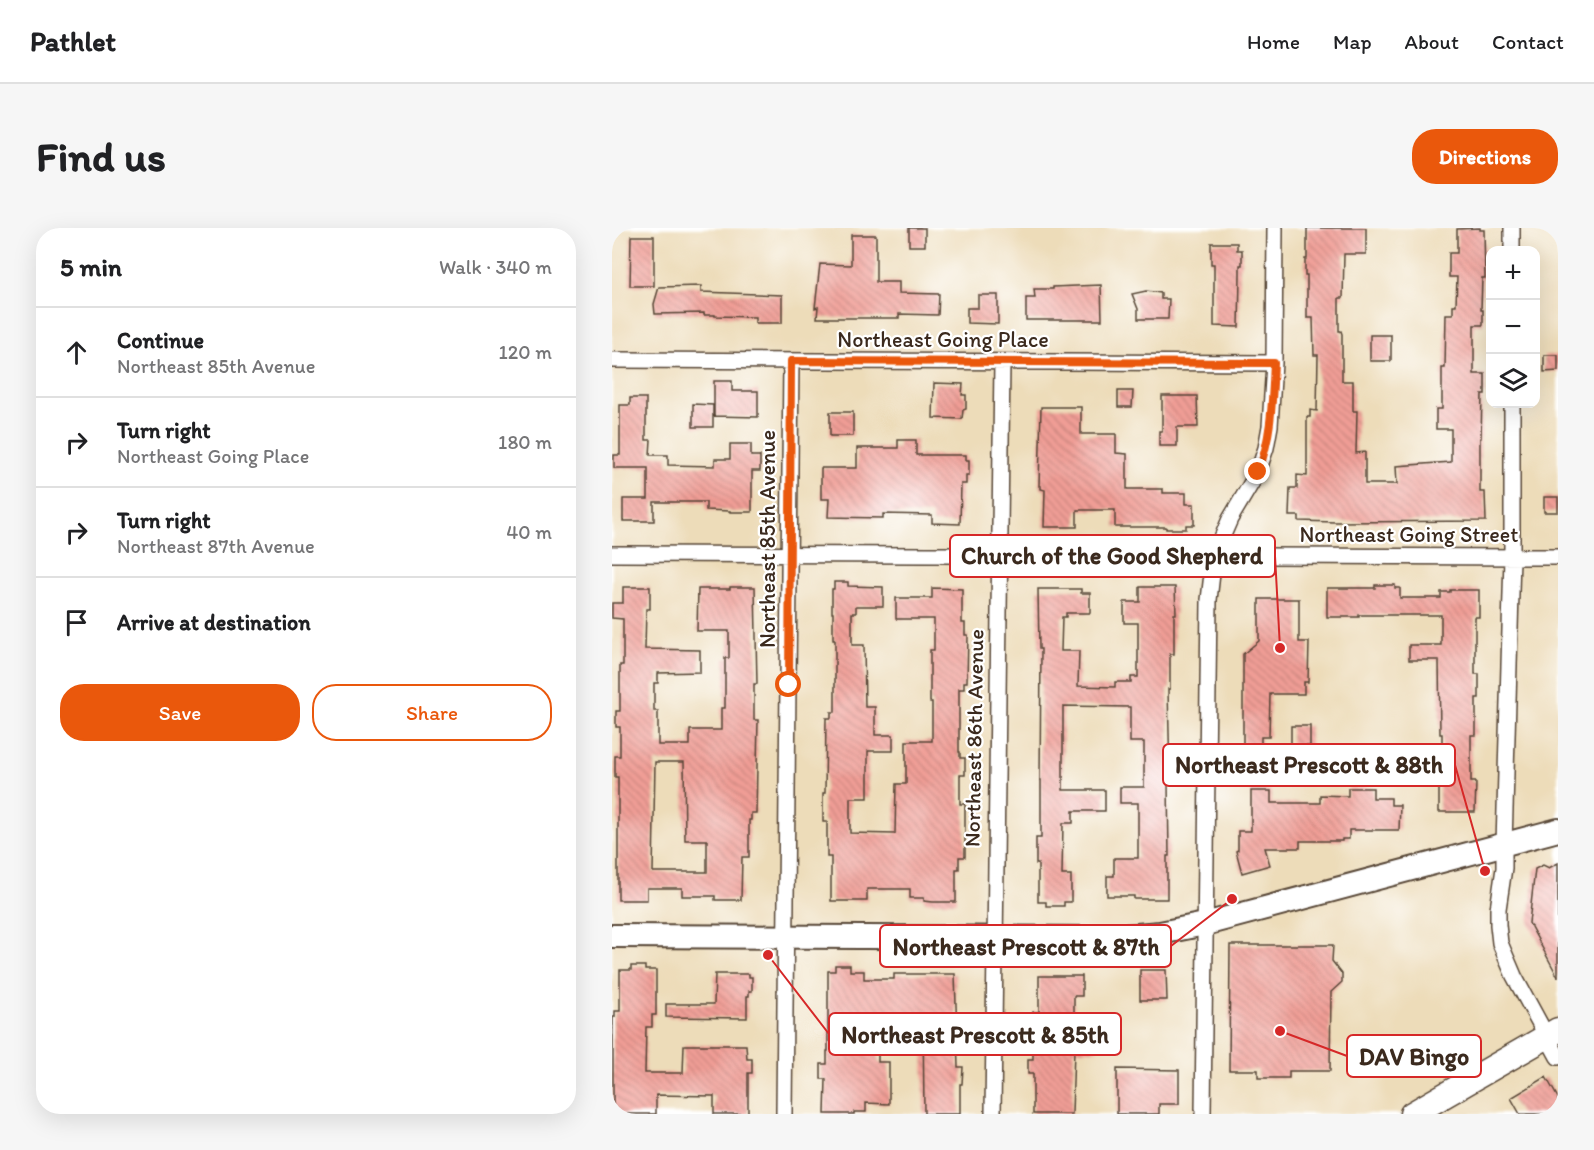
<!DOCTYPE html>
<html lang="en">
<head>
<meta charset="utf-8">
<style>
  body { margin:0; font-family:Itim,sans-serif; background:#f6f6f6; color:#202124 }
  .controls { position:absolute; right:18px; top:18px; display:grid; overflow:hidden; border-radius:12px; box-shadow:0 6px 24px #0002 }
  .controls button { width:54px; height:54px; display:grid; place-items:center; padding:0; border:0; border-bottom:2px solid #e0e0e0; background:#fff; color:#202124; font:30px sans-serif }
  .stop { position:absolute; width:18px; height:18px; margin:-14px; border:4px solid #ea580c; border-radius:50%; background:#fff }
  .stop.end { background:#ea580c; border-color:#fff; box-shadow:0 2px 6px #0008 }
  .list { margin:0; padding:0; list-style:none }
  h2 { display:flex; justify-content:space-between; align-items:center; height:78px; margin:0; padding:0 24px; font-size:26px }
  h2 small { font-size:20px; font-weight:400; color:#757577 }
  .list li { display:grid; grid-template-columns:39px 1fr auto; gap:18px; align-items:center; box-sizing:border-box; height:90px; padding:0 24px; border-top:2px solid #e0e0e0 }
  .list b { display:block; font-size:22px; white-space:nowrap }
  .list p { margin:0; font-size:20px; white-space:nowrap; color:#757577 }
  .list em { font-size:20px; font-style:normal; color:#757577 }
  .actions { display:flex; gap:12px; padding:18px 24px }
  .actions a { flex:1; padding:14px 0; border:2px solid #ea580c; border-radius:24px; text-align:center; font-size:21px; color:#ea580c }
  .actions .main { background:#ea580c; color:#fff }
  .icon { flex:none; width:33px; height:33px; fill:none; stroke:currentColor; stroke-width:2; stroke-linecap:round; stroke-linejoin:round }
  .map { position:relative; flex:none; width:946px; height:886px; overflow:hidden; border-radius:24px }
  header { display:flex; align-items:center; gap:36px; box-sizing:border-box; height:84px; padding:0 30px; background:#fff; border-bottom:2px solid #e0e0e0 }
  header strong { font-size:28px }
  nav { display:flex; gap:33px; margin-inline-start:auto; font-size:21px }
  .intro { display:flex; align-items:center; justify-content:space-between; box-sizing:border-box; height:144px; padding:0 36px }
  h1 { margin:0; font-size:42px }
  .button { padding:15px 27px; border-radius:24px; background:#ea580c; color:#fff; font-size:21px; font-weight:700 }
  main { display:flex; gap:36px; padding:0 36px }
  aside { flex:1; background:#fff; border-radius:24px; box-shadow:0 6px 24px #0002 }
  .map>svg:first-child { display:block }
  .building { fill:url(#building-back-hatch); fill-rule:evenodd }
  .lines { fill:none; stroke-linecap:round; stroke-linejoin:round }
  .street-casing { stroke:#564535; stroke-width:18 }
  .secondary-casing { stroke:#564535; stroke-width:26 }
  .primary-casing { stroke:#564535; stroke-width:27 }
  .street { stroke:#fff; stroke-width:15 }
  .secondary { stroke:#fff; stroke-width:22 }
  .primary { stroke:#fff; stroke-width:24 }
  .route { stroke:#ea580c; stroke-width:8 }
  .labels { text-anchor:middle; dominant-baseline:central; stroke-width:4.5; stroke-linejoin:round; paint-order:stroke }
  .street-label { font-size:22px; fill:#3b2a1e; stroke:#fff }
  .leader { fill:none; stroke:#d62828; stroke-width:2 }
  .callout-dot { fill:#d62828; stroke:#fff; stroke-width:2 }
  .callout { fill:#fff; stroke:#d62828; stroke-width:2 }
  .callout-label { font-size:24px; text-anchor:middle; font-weight:bold; fill:#3b2a1e }
</style>
</head>
<body>
<header>
<strong>Pathlet</strong>
<nav><a>Home</a><a>Map</a><a>About</a><a>Contact</a></nav>
</header>
<div class="intro"><h1>Find us</h1><a class="button">Directions</a></div>
<main>
<aside>
<h2>5 min<small>Walk · 340 m</small></h2>
<ul class="list">
<li><svg class="icon" aria-label="ahead" viewBox="0 0 24 24"><path d="M12 20V5M6 11l6-6 6 6"/></svg><div><b>Continue</b><p>Northeast 85th Avenue</p></div><em>120 m</em></li>
<li><svg class="icon" aria-label="right" viewBox="0 0 24 24"><path d="M7 20v-9h11M14 6l5 5-5 5"/></svg><div><b>Turn right</b><p>Northeast Going Place</p></div><em>180 m</em></li>
<li><svg class="icon" aria-label="right" viewBox="0 0 24 24"><path d="M7 20v-9h11M14 6l5 5-5 5"/></svg><div><b>Turn right</b><p>Northeast 87th Avenue</p></div><em>40 m</em></li>
<li><svg class="icon" aria-label="arrive" viewBox="0 0 24 24"><path d="M6 21V4h12l-3 4 3 4H6"/></svg><div><b>Arrive at destination</b></div></li>
</ul>
<div class="actions"><a class="main">Save</a><a>Share</a></div>
</aside>
<div class="map">
<svg width="946" height="886" viewBox="0 0 946 886">
  <defs>
    <pattern id="building-back-hatch" width="6" height="6" patternUnits="userSpaceOnUse" patternTransform="scale(1.5)"><rect width="6" height="6" fill="#f19e96"/><path d="M-1 5l2 2M0 0l6 6M5-1l2 2" fill="none" stroke="#c4817a"/></pattern>
  </defs>
  <rect width="100%" height="100%" fill="#fff"/>
  <filter id="ink" filterUnits="userSpaceOnUse"><feTurbulence type="fractalNoise" baseFrequency=".0167" numOctaves="2"/><feDisplacementMap in="SourceGraphic" scale="12" xChannelSelector="R" yChannelSelector="G"/><feConvolveMatrix kernelMatrix="1 2 1 2 8 2 1 2 1" color-interpolation-filters="sRGB"/></filter>
  <filter id="wash" filterUnits="userSpaceOnUse"><feTurbulence type="fractalNoise" baseFrequency=".008" numOctaves="4" result="noise"/><feDisplacementMap in="SourceGraphic" scale="24" xChannelSelector="R" yChannelSelector="G"/><feGaussianBlur stdDeviation="1.35" result="paint"/><feColorMatrix in="noise" values="0 0 0 0 0 0 0 0 0 0 0 0 0 0 0 0 0 1.4 0 .05"/><feComposite in="paint" operator="in"/></filter>
  <g filter="url(#wash)">
    <rect width="100%" height="100%" fill="#eddcb9"/>
    <g id="blocks">
      <path class="building" d="M297 0H313V18H297Z
        M695 0H754V26H732L731 70H727V103H729L730 106V153H741V183H745L744 225 753 224V256H785L784 238 839 234V201H824V181H830V140H833L834 86H841V77H844L845 49H837V25H845V1L868 0V2H872L873 50H870L869 82H871V97H862V146H873V166H870L869 210H868V264H873L874 293 723 294 687 293V288H677L678 260H685V247L695 248V189H698V182L705 183 706 127H702L701 90H695V47H693V31H695Z
        M239 7H264V54H287V65L327 66 326 87 287 86V90H205L206 79 203 80 208 36 239 37Z
        M19 8H42V58H18Z
        M599 15H625V22H630V37H628V47L627 99 602 98V36H599Z
        M489 57 490 92H414V70H423L422 61H441V59Z
        M89 58V64L170 67V95H143V89L103 88V87H92V85L43 86 42 76 47 59Z
        M534 63 549 65V71H557L556 91H526V81L520 66Z
        M366 67H386V96L355 95V80H366Z
        M758 107H779V133H758Z
        M932 127H946V143L932 144Z
        M102 153H120V163H146V189L102 188Z
        M322 155 351 156 350 167H354V181L351 182 350 191 321 190Z
        M506 163H521L520 179H506Z
        M550 168H585L586 199H565V218H547V203H550Z
        M18 170H34V212H39L38 227H56V237L103 238V231H118V216H139V228H148V243H140V284H118V283L94 282V274H42V293H11V271H36V240H2V227H8V177H18Z
        M81 176 101 177V199H81Z
        M429 179H469V206H504V225L515 226V261H551V265H574V276H582V297H574V301H554V299H503V282H465V299H432L433 262 429 261V258H427Z
        M218 184H241V208H218Z
        M286 212H304V227H354V232H357V247H354V256H349L348 296 320 295V287L271 286V290L216 289 217 271H209V240H245V220H286Z
        M932 269H946V284H932Z
        M222 354H236V358L271 359V378H244V385H240V417H252L253 479H263V507H281V523H256V570H238V605L283 606 284 556H294V513H320V474H318V422H322V391H284V370H320V360L350 361V395H353V407H356L355 454H352V461H347V524H348V530H353V547H348V576H353V629H347V641H344V674H321L312 673V670H298V661H255V673H219V629H215V594H211V565H213L214 490H219V484H223V412H221V385H220V361H222Z
        M763 357H783V360H788V370H829V364H838V362H867V389H863V446H867V470H864V507H859V554H864L863 584H827V554H830V506H828L827 432H797V417H829V387H747V389H715V360H763Z
        M11 359H38V381H34L33 421 88 422V444L46 445V455H42V483H46V517H78V502H109V480H113V430H117V403H85L86 361H118V359H143L145 456H142V492H146L144 585H139V592H137V629H130L129 672H103V668H70V660H35V672H6V549H3V528H8V499H4V483H8V437H11V391L0 390V375H11ZM43 534H72L73 612H95V644H41Z
        M528 359H563L564 386H562V426H558V461H556L558 549V555H556L557 628H555V671H522V668H495V648H502V630H526V575H508V559H532V514H518V479L451 478V562H493V583H461V595H451L450 647H459V674H452V678H434V674H426V636H424V610H429V552H428L429 421H427L426 361H469V365H478V385H454V389H450L449 423H467L466 458 503 459V454H519V449H526V395H512V374H528Z
        M647 371H687V414H697L696 454H692V466H658L657 509H649V546H631V426L647 413Z
        M679 498H698V518H679Z
        M736 560H761V570H779V577H788L787 602H737V611H730V613H688V620H653L658 637 630 645 624 623 626 622V603H639V563H659V575H708V567L736 568Z
        M946 635V749L917 695 923 641 931 637 937 640Z
        M618 717H721L720 733 730 746V754L719 764 718 843H677V850H646V842H617Z
        M223 737H238V743H252V751H282V746H343L346 839H351L350 856H348V886H312L311 788H275V799H266V834H277V876L254 875V884H242V886H213L214 851H209V836H215V823H216V743H223Z
        M19 738H33V742H44V787H40V799H34L33 845H71L72 817H134L135 831H140V845H136V886H102V868L44 867V886H1V789H3V783H8V742H19Z
        M528 742H554L555 772H528Z
        M103 746H137V749H140V763H137V768H135V790L54 789V776H102Z
        M427 748H470V768H462V803H485V822H462L460 886H421V846H416V831H421V784H427Z
        M505 841 567 842V876H547V886H505Z
        M934 849 946 870V886H908L899 870Z"/>
    </g>
  </g>
  <g filter="url(#ink)">
    <use href="#blocks" fill-opacity="0" stroke="#564535" stroke-width="1.5"/>
    <g class="lines">
      <defs>
        <path id="street" d="M900 22V0
          M0 132 662 135
          M900 176V329L892 617V640L886 681V697L888 715 902 748 946 829
          M0 326 946 329
          M172 886 179 133
          M381 886 390 134
          M591 886 597 372 602 328 618 291 646 244 654 220 658 198 662 135 663 0"/>
        <path id="secondary" d="M0 708 489 710 548 705 593 696 946 602"/>
        <path id="primary" d="M800 886 946 802"/>
      </defs>
      <use href="#street" class="street-casing"/>
      <use href="#secondary" class="secondary-casing"/>
      <use href="#primary" class="primary-casing"/>
      <use href="#street" class="street"/>
      <use href="#secondary" class="secondary"/>
      <use href="#primary" class="primary"/>
    </g>
  </g>
  <g class="lines" filter="url(#ink)">
    <path class="route" d="M177 457 179 133 662 135C660 172 660 209 646 244"/>
  </g>
  <g class="labels">
    <g class="street-label">
      <text x="331" y="111">Northeast Going Place</text>
      <text x="797" y="306">Northeast Going Street</text>
      <text transform="translate(155 311) rotate(-90)">Northeast 85th Avenue</text>
      <text transform="translate(362 510) rotate(-89)">Northeast 86th Avenue</text>
    </g>
  </g>
  <path class="leader" d="M668 420L663 328M873 643L843 537M620 671L559 718M156 727L217 806M668 803L735 828"/>
  <g class="callout-dot">
    <circle cx="668" cy="420" r="6"/>
    <circle cx="873" cy="643" r="6"/>
    <circle cx="620" cy="671" r="6"/>
    <circle cx="156" cy="727" r="6"/>
    <circle cx="668" cy="803" r="6"/>
  </g>
  <g class="callout">
    <rect x="338" y="307" width="325" height="42" rx="6"/>
    <rect x="551" y="516" width="292" height="42" rx="6"/>
    <rect x="268" y="697" width="291" height="42" rx="6"/>
    <rect x="217" y="785" width="292" height="42" rx="6"/>
    <rect x="735" y="807" width="134" height="42" rx="6"/>
  </g>
  <g class="callout-label">
    <text x="500" y="336">Church of the Good Shepherd</text>
    <text x="697" y="545">Northeast Prescott &amp; 88th</text>
    <text x="414" y="727">Northeast Prescott &amp; 87th</text>
    <text x="363" y="815">Northeast Prescott &amp; 85th</text>
    <text x="802" y="837">DAV Bingo</text>
  </g>
</svg>
<div class="controls">
<button>+</button>
<button>−</button>
<button><svg class="icon" aria-label="layers" viewBox="0 0 24 24"><path d="M12 4l9 5-9 5-9-5zM3 14l9 5 9-5"/></svg></button>
</div>
<div class="stop" style="left:177px;top:457px"></div>
<div class="stop end" style="left:646px;top:244px"></div>
</div>
</main>
</body>
</html>
